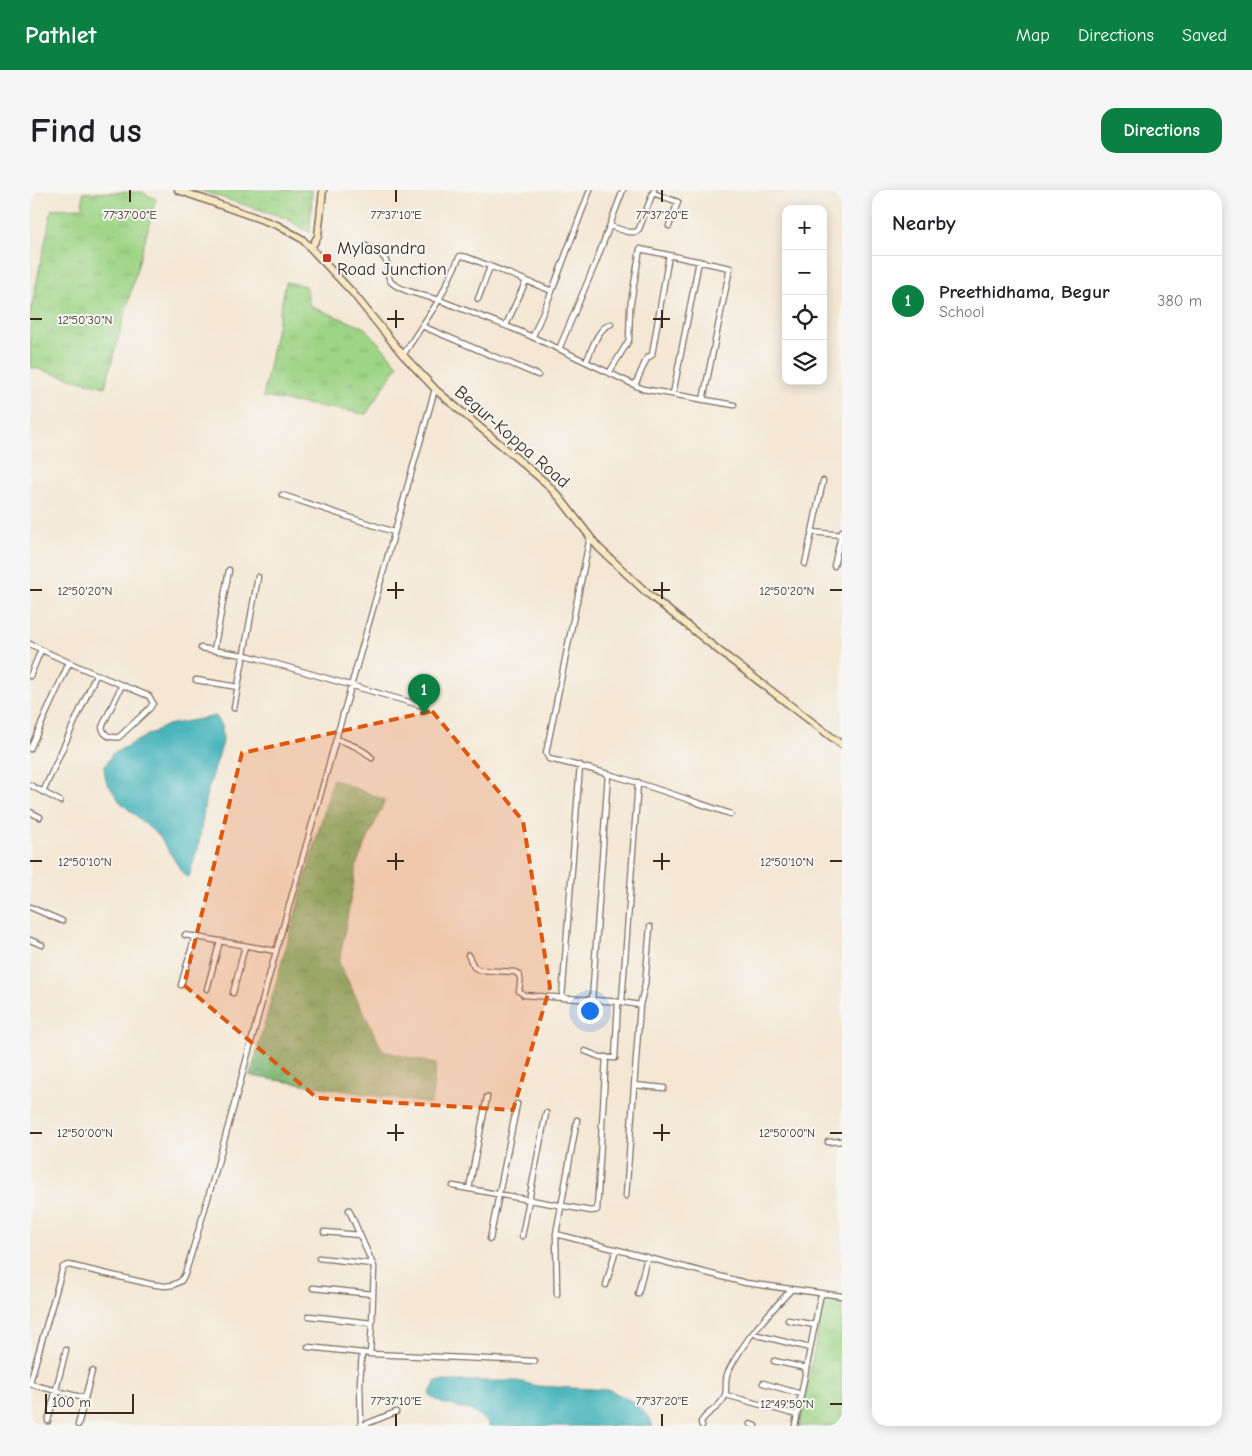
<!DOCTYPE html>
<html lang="en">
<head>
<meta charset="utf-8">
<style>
  body { margin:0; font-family:"Comic Neue",sans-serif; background:#f6f6f6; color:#202124 }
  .controls { position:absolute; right:15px; top:15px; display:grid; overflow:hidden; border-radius:10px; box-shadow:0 2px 12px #0003 }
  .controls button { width:45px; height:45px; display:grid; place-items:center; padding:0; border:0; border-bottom:1px solid #e0e0e0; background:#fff; color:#202124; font:25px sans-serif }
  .scale { position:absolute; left:15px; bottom:12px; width:89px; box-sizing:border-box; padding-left:5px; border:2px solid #3b2a1e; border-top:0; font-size:14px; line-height:18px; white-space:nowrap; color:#3b2a1e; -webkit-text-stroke:4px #f6f6f2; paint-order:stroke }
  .you { position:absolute; left:559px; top:820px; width:18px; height:18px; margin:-12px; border:4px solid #fff; border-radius:50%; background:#1a73e8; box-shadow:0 0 0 8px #1a73e833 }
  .badge { display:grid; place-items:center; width:32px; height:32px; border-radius:50%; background:#0b8043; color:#fff; font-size:16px; font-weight:700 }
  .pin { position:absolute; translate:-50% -41px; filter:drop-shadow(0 1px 2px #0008) }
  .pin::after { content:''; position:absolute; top:26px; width:18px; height:15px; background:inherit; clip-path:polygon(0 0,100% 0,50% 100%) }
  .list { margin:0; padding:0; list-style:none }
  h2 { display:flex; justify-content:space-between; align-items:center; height:65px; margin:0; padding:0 20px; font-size:21px }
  h2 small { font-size:16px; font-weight:400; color:#757577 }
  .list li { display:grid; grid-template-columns:32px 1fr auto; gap:15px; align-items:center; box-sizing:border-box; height:90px; padding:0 20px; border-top:1px solid #e0e0e0 }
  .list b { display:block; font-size:19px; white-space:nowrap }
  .list p { margin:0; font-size:16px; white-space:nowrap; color:#757577 }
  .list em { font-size:16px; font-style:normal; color:#757577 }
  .icon { flex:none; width:28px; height:28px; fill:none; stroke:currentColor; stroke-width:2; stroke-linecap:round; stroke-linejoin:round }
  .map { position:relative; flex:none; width:812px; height:1236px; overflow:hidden; border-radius:15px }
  header { display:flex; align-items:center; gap:30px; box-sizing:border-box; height:70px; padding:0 25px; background:#0b8043; color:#fff }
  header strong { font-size:24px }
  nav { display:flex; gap:28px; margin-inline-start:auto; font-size:18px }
  .intro { display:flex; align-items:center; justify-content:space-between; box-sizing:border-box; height:120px; padding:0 30px }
  h1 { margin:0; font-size:35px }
  .button { padding:12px 22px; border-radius:15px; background:#0b8043; color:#fff; font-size:18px; font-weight:700 }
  main { display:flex; gap:30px; padding:0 30px }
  aside { flex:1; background:#fff; border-radius:15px; box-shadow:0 2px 12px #0003 }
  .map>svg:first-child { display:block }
  .grass { fill:url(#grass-tufts); stroke:#6c7f52 }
  .forest { fill:url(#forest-crowns); stroke:#5c7048 }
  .water { fill:#44b4bb; stroke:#406f6c }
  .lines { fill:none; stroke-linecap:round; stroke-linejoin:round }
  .street-casing { stroke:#7c6c5e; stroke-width:7 }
  .secondary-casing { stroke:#7c6c5e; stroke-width:9 }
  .street { stroke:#fff; stroke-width:4.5 }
  .secondary { stroke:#f8e8c3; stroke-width:6 }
  .marked { fill:#df570d; fill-opacity:0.2; stroke:#df570d; stroke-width:4; stroke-dasharray:10 6; stroke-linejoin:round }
  .ticks { fill:none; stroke:#3b2a1e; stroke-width:2 }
  .poi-dot { fill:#c8321e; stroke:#f6f6f2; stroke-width:2 }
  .labels { text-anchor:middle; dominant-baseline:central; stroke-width:4; stroke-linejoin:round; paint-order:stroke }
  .poi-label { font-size:18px; fill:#3b2a1e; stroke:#f6f6f2; text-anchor:start }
  .street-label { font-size:18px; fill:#3b2a1e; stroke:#f6f6f2 }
  .ticks-label { font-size:12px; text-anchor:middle; fill:#3b2a1e; stroke:#f6f6f2; stroke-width:4; stroke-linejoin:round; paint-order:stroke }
</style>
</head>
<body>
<header>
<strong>Pathlet</strong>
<nav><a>Map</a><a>Directions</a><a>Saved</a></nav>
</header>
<div class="intro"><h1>Find us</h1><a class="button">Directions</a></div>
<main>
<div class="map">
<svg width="812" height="1236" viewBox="0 0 812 1236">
  <defs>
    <pattern id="grass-tufts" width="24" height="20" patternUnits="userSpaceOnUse" patternTransform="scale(1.25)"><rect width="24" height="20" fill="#9ed485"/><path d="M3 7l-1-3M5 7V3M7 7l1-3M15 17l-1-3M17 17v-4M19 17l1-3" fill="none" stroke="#89b672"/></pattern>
    <pattern id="forest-crowns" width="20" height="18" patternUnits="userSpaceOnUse" patternTransform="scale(1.25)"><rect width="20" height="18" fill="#7eb672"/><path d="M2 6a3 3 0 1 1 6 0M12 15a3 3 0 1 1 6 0" fill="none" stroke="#68945d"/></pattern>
  </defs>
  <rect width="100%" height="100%" fill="#f6f6f2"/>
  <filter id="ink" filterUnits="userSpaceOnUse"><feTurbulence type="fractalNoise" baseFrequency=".02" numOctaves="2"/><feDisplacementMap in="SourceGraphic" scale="10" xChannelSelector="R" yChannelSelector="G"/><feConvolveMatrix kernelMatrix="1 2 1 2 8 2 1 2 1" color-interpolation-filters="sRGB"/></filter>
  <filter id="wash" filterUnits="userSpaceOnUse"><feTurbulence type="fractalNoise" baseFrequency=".0096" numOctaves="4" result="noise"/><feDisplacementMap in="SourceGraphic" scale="20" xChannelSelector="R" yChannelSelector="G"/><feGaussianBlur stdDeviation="1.12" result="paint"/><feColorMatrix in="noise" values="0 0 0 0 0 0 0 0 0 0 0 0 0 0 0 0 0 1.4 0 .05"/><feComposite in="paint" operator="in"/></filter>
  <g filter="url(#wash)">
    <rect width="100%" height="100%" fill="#f4e7d4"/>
    <path class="grass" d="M168 0H282L280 43 256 28Z
      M111 2 126 9 75 197 0 177V124L22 19 52 18 53 3Z
      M256 92 276 96 280 116 335 138 368 175 336 224 233 207Z
      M801 1107 812 1109V1236H769L794 1110Z"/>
    <path class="forest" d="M303 589 355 610 327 673 309 773 353 861 406 874 401 914 220 886Z"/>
    <path class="water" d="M186 526 192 535 193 552 176 606 169 653 159 687 154 685 129 646 90 612 76 591 74 578 82 564 137 535Z
      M406 1191H487L508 1196 580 1200 604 1212 620 1228 623 1236H459L458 1232 440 1220 411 1213 399 1205Z"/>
  </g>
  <g filter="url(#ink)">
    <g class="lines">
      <defs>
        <path id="street" d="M623 3 648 12 639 36
          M580 36 598 42H606L609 39 624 0
          M336 56C346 61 356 65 358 77 359 83 357 87 361 92 370 101 396 106 409 110L430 66 437 67 522 101 503 146
          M522 101 560 0
          M448 109 460 77
          M476 135 496 91
          M392 136 508 185
          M529 159 613 199 704 215
          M373 165 409 110 489 141 529 159 566 72 593 0
          M556 172C562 160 567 138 581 134
          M579 183 599 150 600 118 610 59 700 78 673 210
          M605 195 617 168 622 165 639 65
          M643 204 669 71
          M252 305 364 342
          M782 342 812 345
          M560 347 516 563 519 569C581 582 641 604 701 624
          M775 374 793 291
          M804 376 812 341
          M0 454C39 474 79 490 119 506L123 513 120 518 89 547C80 548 74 546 72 537L92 495
          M171 458 219 466 393 516
          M184 460 199 380
          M0 486 11 460
          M166 490 208 497
          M204 518 228 387
          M306 549C320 554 332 558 342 568
          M0 559 39 473
          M0 595 30 611
          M13 602 66 485
          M0 622 10 627
          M0 717 32 731
          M155 745 246 761
          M0 750 12 755
          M438 765 444 777 449 780 485 782C493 786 490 793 489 801L494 805 591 812 592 811 608 592
          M151 795 165 746
          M177 799 190 751
          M203 803 215 756
          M532 808 550 575
          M562 811 578 584
          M591 812 610 815 615 795 620 737
          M555 861 570 867 585 868 588 813
          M604 895 634 898
          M798 952 812 951
          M423 996 561 1021 567 1020 576 867
          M439 999 457 907
          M596 1006 610 815
          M319 1020 344 1077 342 1133 340 1164
          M294 1042 330 1045
          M526 1044 716 1093 812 1106
          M492 1046 516 923
          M460 1049 487 914
          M289 1068 343 1074
          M576 1095 586 1059
          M283 1098 343 1104
          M527 1104 526 1044 547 930
          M608 1104 617 1067
          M279 1126 342 1133
          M758 1130 785 1135
          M727 1145 780 1158
          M278 1157 342 1164 505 1171
          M332 1163 330 1192 331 1236 366 1222
          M744 1171 776 1178
          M0 1192 33 1077 39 1075 120 1094 135 1096 143 1095 151 1091 155 1084C186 987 211 888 238 790 293 593 349 396 405 199
          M733 1193 771 1204
          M0 1194 54 1208
          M696 1205 767 1225
          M18 1231 36 1160
          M720 1234 725 1236
          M48 1235 62 1181
          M672 1236 671 1232C677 1221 688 1220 694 1208 698 1200 694 1190 698 1182 714 1150 737 1125 761 1100
          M765 1236 790 1108 792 1104"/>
        <path id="secondary" d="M148 0 247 35 272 49 322 102 373 165 407 201 516 293 530 308 568 357 617 403 692 463 812 555
          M281 58 288 46 293 0"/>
      </defs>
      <use href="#street" class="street-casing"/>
      <use href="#secondary" class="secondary-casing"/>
      <use href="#street" class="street"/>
      <use href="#secondary" class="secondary"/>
    </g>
  </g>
  <path class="marked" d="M402 521 493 631 520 797 483 920 287 908 154 795 212 563Z"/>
  <path class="ticks" d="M100 0V12M366 0V12M632 0V12M366 120V138M632 120V138M0 129H12M357 129H374M623 129H640M366 392V409M632 392V409M0 400H12M357 400H374M623 400H640M800 400H812M366 663V680M632 663V680M0 671H12M357 671H374M623 671H640M800 671H812M366 934V951M632 934V951M0 943H12M357 943H374M623 943H640M800 943H812M800 1214H812M366 1224V1236M632 1224V1236"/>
  <rect class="poi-dot" x="292" y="63" width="10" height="10" rx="2.5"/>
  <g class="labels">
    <g class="poi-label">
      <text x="307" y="58">Mylasandra<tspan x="307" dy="21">Road Junction</tspan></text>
    </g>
    <g class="street-label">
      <text transform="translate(482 247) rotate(41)">Begur-Koppa Road</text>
    </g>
  </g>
  <g class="ticks-label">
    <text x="100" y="29">77°37'00"E</text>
    <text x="366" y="29">77°37'10"E</text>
    <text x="632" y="29">77°37'20"E</text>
    <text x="55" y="134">12°50'30"N</text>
    <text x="55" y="405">12°50'20"N</text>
    <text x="757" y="405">12°50'20"N</text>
    <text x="55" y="676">12°50'10"N</text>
    <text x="757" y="676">12°50'10"N</text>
    <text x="55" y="947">12°50'00"N</text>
    <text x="757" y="947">12°50'00"N</text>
    <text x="366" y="1215">77°37'10"E</text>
    <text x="632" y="1215">77°37'20"E</text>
    <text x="757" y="1218">12°49'50"N</text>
  </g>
</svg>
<div class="controls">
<button>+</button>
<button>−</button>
<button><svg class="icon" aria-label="locate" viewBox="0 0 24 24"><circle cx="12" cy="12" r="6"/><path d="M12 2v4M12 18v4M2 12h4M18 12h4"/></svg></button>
<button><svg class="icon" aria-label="layers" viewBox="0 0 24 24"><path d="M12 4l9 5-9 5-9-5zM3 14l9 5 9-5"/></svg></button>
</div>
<div class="scale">100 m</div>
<div class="you"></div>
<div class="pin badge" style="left:394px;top:525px">1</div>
</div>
<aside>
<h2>Nearby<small></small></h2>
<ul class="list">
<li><span class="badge">1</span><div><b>Preethidhama, Begur</b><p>School</p></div><em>380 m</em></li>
</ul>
</aside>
</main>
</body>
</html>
